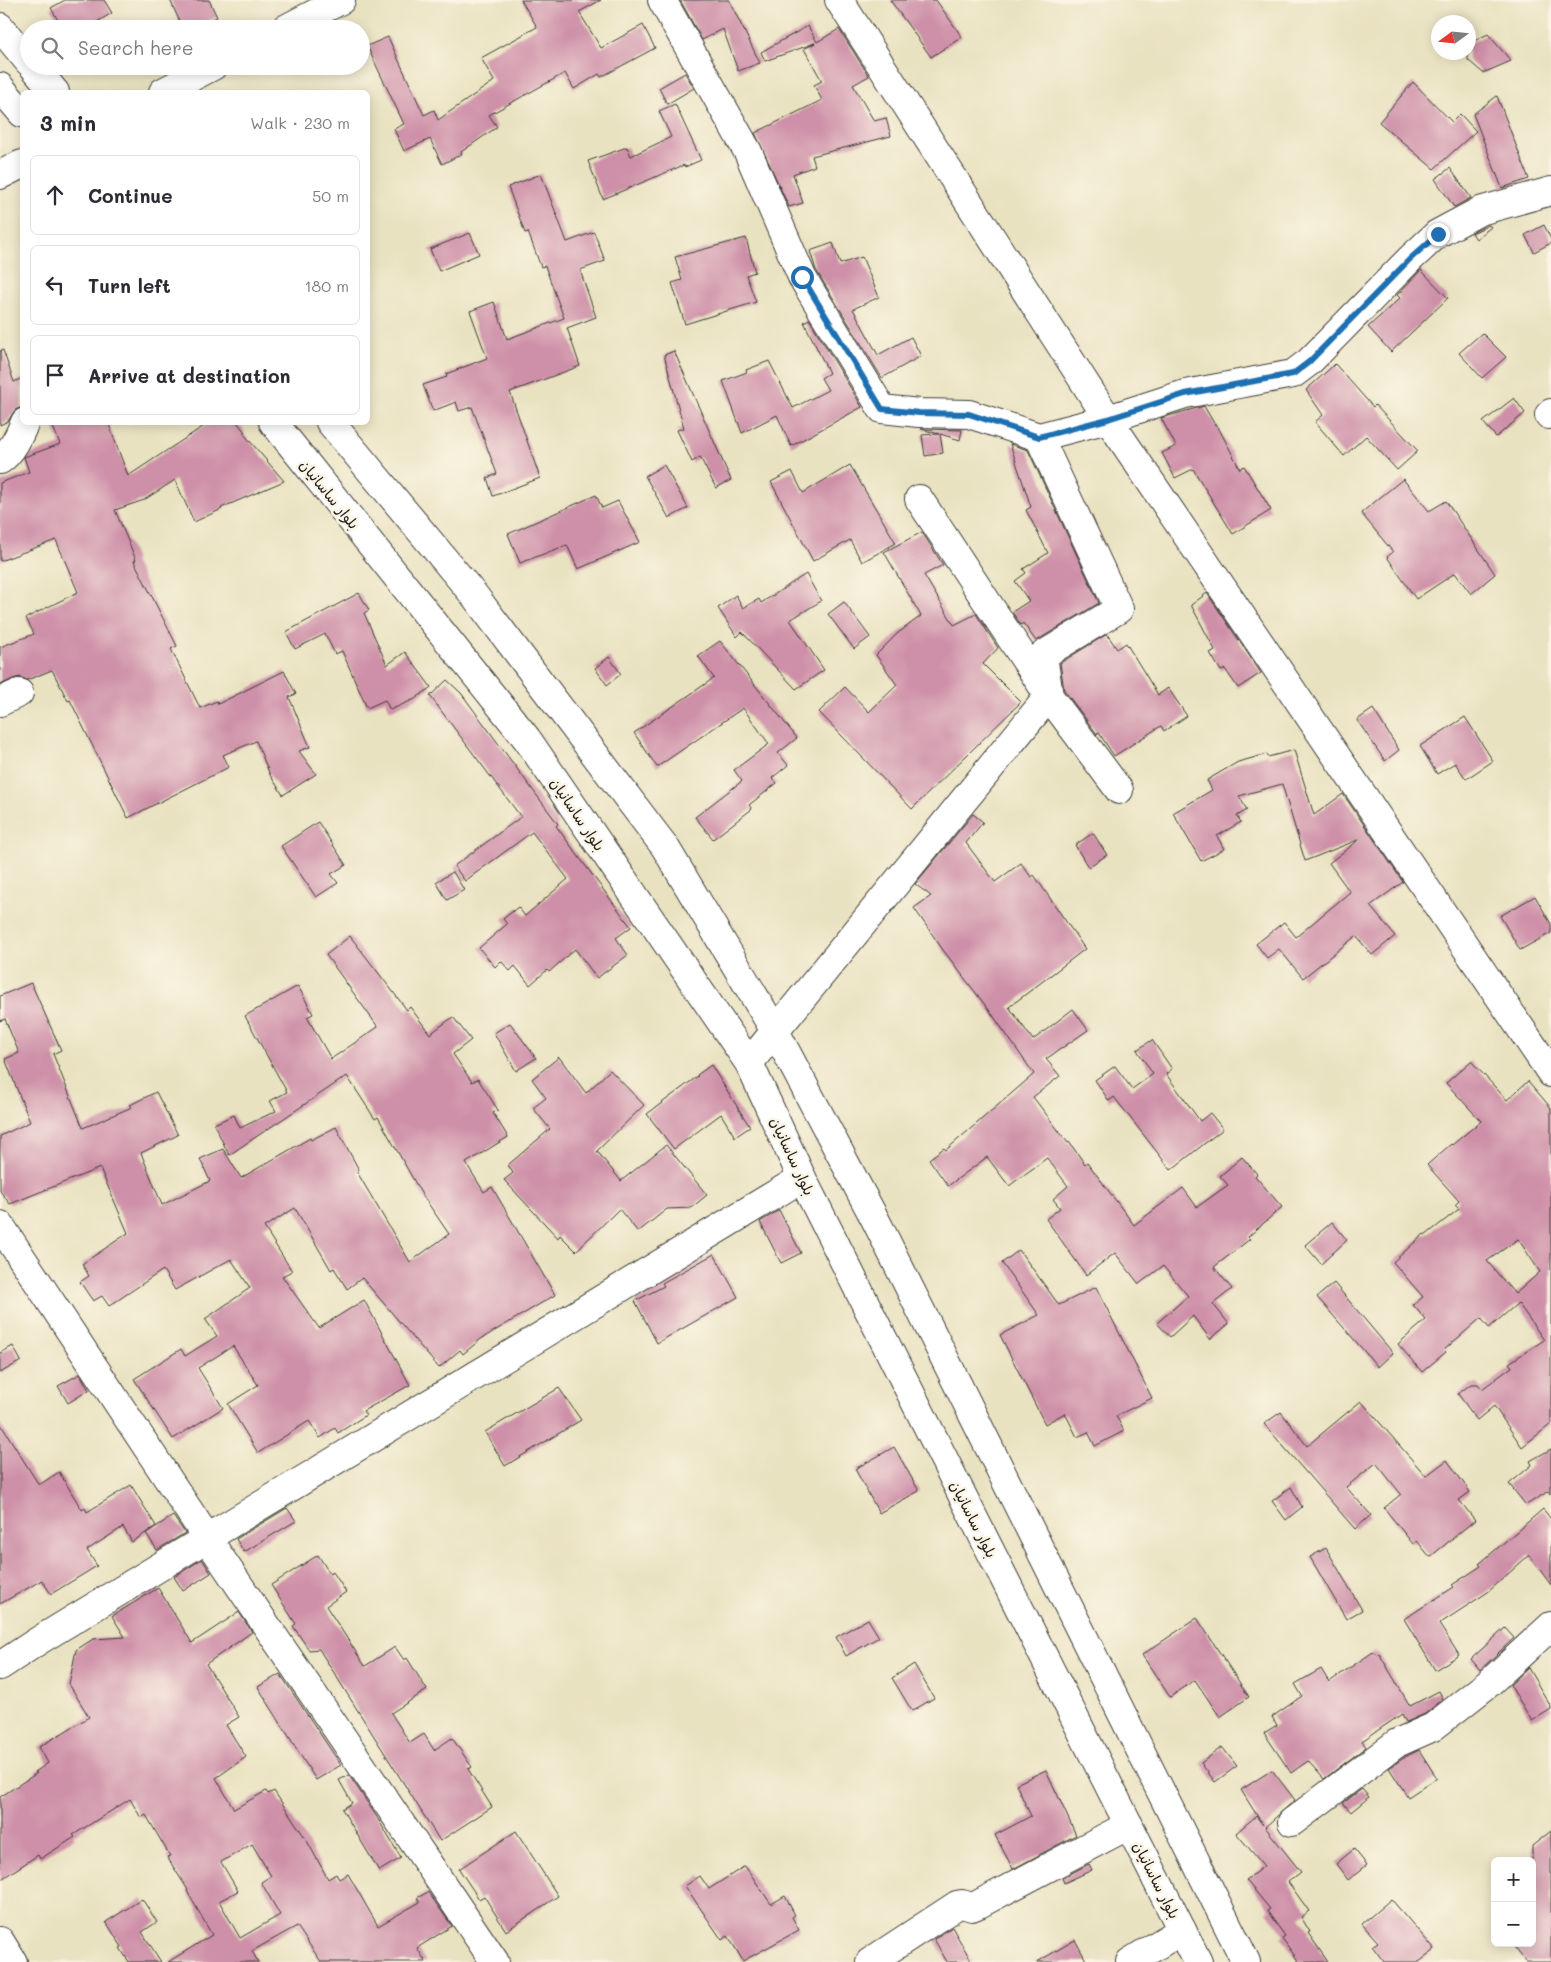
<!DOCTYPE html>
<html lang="en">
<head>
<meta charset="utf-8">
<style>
  body { margin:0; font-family:Mali,"Playpen Sans Arabic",sans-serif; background:#f2f2f3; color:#2b2b33 }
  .controls { position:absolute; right:15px; bottom:15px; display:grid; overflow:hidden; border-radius:8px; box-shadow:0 2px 12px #0003 }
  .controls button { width:45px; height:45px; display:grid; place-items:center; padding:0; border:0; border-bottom:1px solid #e1e1e2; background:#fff; color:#2b2b33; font:25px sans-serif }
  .compass { position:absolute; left:1431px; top:15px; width:45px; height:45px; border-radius:50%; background:#fff; box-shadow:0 2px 12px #0003; rotate:255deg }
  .stop { position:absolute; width:15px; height:15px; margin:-11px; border:4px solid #1f6fb2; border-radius:50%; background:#fff }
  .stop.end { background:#1f6fb2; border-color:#fff; box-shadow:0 1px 5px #0008 }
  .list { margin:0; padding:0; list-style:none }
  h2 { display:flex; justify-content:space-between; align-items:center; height:65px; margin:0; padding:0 20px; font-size:21px }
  h2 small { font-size:16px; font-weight:400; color:#7c7c81 }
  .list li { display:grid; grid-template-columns:32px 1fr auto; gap:15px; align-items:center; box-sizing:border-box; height:80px; margin:0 10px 10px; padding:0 10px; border:1px solid #e1e1e2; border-radius:8px }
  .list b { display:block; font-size:19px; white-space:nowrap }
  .list em { font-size:16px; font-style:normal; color:#7c7c81 }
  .icon { flex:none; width:28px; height:28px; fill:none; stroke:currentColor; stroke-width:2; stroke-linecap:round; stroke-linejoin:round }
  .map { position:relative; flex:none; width:1551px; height:1962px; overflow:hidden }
  .search { position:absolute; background:#fff; box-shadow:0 2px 12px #0003; left:20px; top:20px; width:350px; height:55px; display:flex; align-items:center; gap:12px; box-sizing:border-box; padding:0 18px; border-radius:28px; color:#7c7c81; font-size:19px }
  .panel { position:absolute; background:#fff; box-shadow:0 2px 12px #0003; left:20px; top:90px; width:350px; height:335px; border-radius:8px }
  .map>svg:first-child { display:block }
  .building { fill:#ce90a8; fill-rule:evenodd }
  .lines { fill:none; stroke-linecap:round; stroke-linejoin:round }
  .minor-casing { stroke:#3b3a35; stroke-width:30 }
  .highway-casing { stroke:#3b3a35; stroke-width:30 }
  .minor { stroke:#fff; stroke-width:28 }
  .highway { stroke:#fff; stroke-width:28 }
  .route { stroke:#1f6fb2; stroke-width:6 }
  .labels { text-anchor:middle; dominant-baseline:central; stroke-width:5; stroke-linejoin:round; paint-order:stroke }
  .street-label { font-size:15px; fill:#1c1c1c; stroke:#fcf5e5 }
</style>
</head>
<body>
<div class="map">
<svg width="1551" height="1962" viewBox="0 0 1551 1962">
  <rect width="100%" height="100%" fill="#fcf5e5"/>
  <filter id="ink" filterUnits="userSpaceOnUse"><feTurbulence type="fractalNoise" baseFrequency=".02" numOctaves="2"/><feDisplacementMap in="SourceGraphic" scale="10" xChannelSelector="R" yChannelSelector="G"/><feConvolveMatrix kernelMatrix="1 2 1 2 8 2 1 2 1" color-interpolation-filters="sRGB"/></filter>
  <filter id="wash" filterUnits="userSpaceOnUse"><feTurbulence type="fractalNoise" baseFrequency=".0096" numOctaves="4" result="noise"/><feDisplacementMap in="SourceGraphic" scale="20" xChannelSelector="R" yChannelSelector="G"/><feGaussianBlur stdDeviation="1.12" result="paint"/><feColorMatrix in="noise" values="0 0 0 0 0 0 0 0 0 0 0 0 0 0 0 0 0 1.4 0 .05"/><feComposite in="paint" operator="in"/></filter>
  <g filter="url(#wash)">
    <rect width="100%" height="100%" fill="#e9e2c1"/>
    <g id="blocks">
      <path class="building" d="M65 0H104L112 13 85 29H63L51 8Z
        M170 0H209L217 17 189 29H183Z
        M521 0H601L579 12 601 48 643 25 655 48 601 77 599 74 574 89 565 73 489 115 497 127 461 152 462 154 442 164 430 139 404 151 394 129 404 124 367 46 388 37 424 115 434 110 438 120 494 81 481 58 537 27Z
        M680 0H729L760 63 738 71 723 29 702 40Z
        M890 0H936L962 37 931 57Z
        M808 26 817 42 839 29 869 76 853 85 874 121 886 118 891 136 812 156 815 166 793 174 803 203 789 207 755 133 822 100 814 85 822 81 804 49 815 43 765 61 761 52Z
        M1488 34 1511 61 1483 73 1468 60V44Z
        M685 73 694 88 667 104 659 88Z
        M1413 82 1452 122 1460 114 1476 131 1434 169 1379 122Z
        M1497 96 1529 179 1502 188 1473 114Z
        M675 104 701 160 685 167 684 165 603 199 588 161 627 147 631 156 671 137 659 111Z
        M1450 168 1471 198 1454 207 1435 179Z
        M541 174 567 242 594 232 605 261 580 270 596 317 567 328 580 366 510 392 540 478 493 496 487 478 497 474 472 407 459 411 456 402 433 411 423 385 447 377 446 374 487 358 470 311 494 302 507 339 564 318 545 266 541 267 528 232 525 233 508 187Z
        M1489 225 1491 227 1476 239 1472 233Z
        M1544 225 1551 239V243L1534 252 1525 235Z
        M470 233 479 254 439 271 430 249Z
        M746 238 755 272 746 275 756 302 685 324 672 283 682 280 675 257Z
        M833 243 840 264 862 257 879 297 853 309 878 355 911 337 921 356 882 378 816 270 810 251Z
        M1421 270 1448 298 1391 352 1368 327 1400 298 1397 295Z
        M809 319 862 407 791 446 777 415 742 433 723 381 747 372 746 370 769 361 793 408 828 390 821 378 829 373 804 322Z
        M1482 333 1506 357 1482 378 1459 353Z
        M3 350 14 382 22 378V407L15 410 8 421 0 425V351Z
        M674 351 731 480 716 488 700 457 692 462 677 430 684 428 664 355Z
        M1335 364 1373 407 1375 405 1418 451 1397 470 1366 436 1344 456 1315 422 1323 415 1306 390Z
        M1514 398 1525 413 1496 437 1483 422Z
        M1204 406 1215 425H1217L1240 469 1244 466 1271 510 1233 534 1193 469 1175 478 1162 453 1176 446 1161 418Z
        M51 422H108L128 476 210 422H237L245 432 243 433 284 481 221 508 222 509 194 522 175 480 144 500 115 510 136 560 134 561 177 646 171 649 200 708 217 701 218 704 284 671 296 694 289 697 310 747 299 751 316 774 283 795 270 775 256 741 223 755 229 767 128 818 70 700 68 701 52 670 27 680 20 677 13 679 0 685V647L34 634 26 618 78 592 56 540 0 561V483L29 472 24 457 60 444Z
        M921 429 962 430 960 440 940 434 943 453 925 456 922 435 939 434Z
        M1010 444 1028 450 1099 603 1036 641 1023 623 1021 625 1012 612 1029 601 1015 581 1026 573 1023 569 1048 553 1026 510 1031 507Z
        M664 465 688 508 669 518 645 476Z
        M850 465 896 543 862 562 850 540 813 561 771 482 792 471 803 493Z
        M1403 479 1429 511 1446 501 1495 574 1471 594 1455 573 1416 599 1387 557 1393 552 1361 513Z
        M596 495 602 508 618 501 640 542 578 569 567 545 520 563 508 534Z
        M922 532 943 565 924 575 954 625 976 614 998 648 983 664 1021 702 912 809 819 712 845 687 869 712 897 685 876 655 898 633 921 616 884 552Z
        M806 574 821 601 790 620 824 670 796 689 742 632 737 637 718 608 736 595 743 608 759 599 761 603Z
        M359 593 369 610 364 613 387 665 405 652 431 687 415 699 390 710 385 700 367 708 342 651 335 654 325 634 295 649 286 632Z
        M1207 593 1261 673 1238 688 1225 669 1221 671 1210 653 1215 650 1191 605Z
        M844 602 870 637 854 649 828 614Z
        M1107 634 1117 649 1126 643 1158 695 1168 688 1187 716 1164 731 1161 726 1114 756 1099 733 1097 734 1064 690 1060 663Z
        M720 641 797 738 778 753 788 765 772 778 777 783 749 805 752 809 713 839 695 817 742 781 734 770 769 744 743 708 657 767 634 733 714 678 698 656Z
        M609 657 621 674 607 685 595 668Z
        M447 680 461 693 515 766 558 824 556 826 631 927 616 938 628 955 597 978 575 949 549 972 547 970 530 985 515 966 510 971 501 961 495 967 479 948 507 924 503 919 518 907 525 916 568 879 532 832 465 881 454 866 521 817 430 696Z
        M1373 709 1399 750 1385 761 1357 720Z
        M1465 717 1493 761 1466 779 1455 763 1437 774 1420 746Z
        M1294 750 1314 815 1343 794 1403 882 1370 906 1395 936 1372 955 1356 936 1303 978 1279 949 1267 958 1256 944 1284 922 1296 937 1350 892 1329 863 1360 839 1305 861 1282 784 1239 796 1247 810 1237 816 1241 822 1217 836 1224 849 1201 861 1173 813 1212 790 1207 780 1238 762 1267 754 1268 757Z
        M973 814 983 822 966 843 995 882 1021 863 1031 877 1034 875 1085 949 1009 1007 1033 1040 1073 1009 1088 1030 1046 1059 1060 1076 1033 1097 1068 1143 1069 1142 1085 1164 1087 1162 1134 1225 1183 1188 1197 1207 1228 1185 1220 1176 1242 1157 1257 1174 1255 1176 1282 1207 1248 1237 1250 1239 1214 1267 1232 1289 1213 1304 1229 1324 1210 1339 1193 1316 1170 1337 1157 1323 1188 1296 1163 1266 1139 1284 1115 1253 1086 1275 1046 1219 1060 1208 1053 1199 1068 1186 1047 1158 1009 1186 987 1157 948 1186 929 1159 944 1148 946 1150 1034 1074 992 1014 943 950 914 908 931 896 915 884Z
        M318 822 346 865 331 874 338 883 316 897 281 846Z
        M1093 833 1107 855 1088 867 1075 845Z
        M453 872 464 890 447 900 436 882Z
        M1535 896 1551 924V933L1520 950 1500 916Z
        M350 936 407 1010 410 1007 430 1034 453 1017 471 1040 453 1054 472 1082 478 1079 498 1110 493 1113 508 1137 466 1163 484 1192 492 1187 555 1295 481 1339 463 1354 460 1350 439 1368 362 1278 347 1289 334 1268 331 1270 295 1208 264 1227 292 1271 282 1276 319 1328 364 1300 410 1385 363 1411 366 1415 338 1433 335 1428 320 1438 309 1421 258 1453 228 1404 258 1385 233 1346 198 1368 223 1408 173 1439 134 1379 181 1349 185 1356 217 1336 205 1319 250 1288 231 1259 175 1290 163 1270 109 1306 102 1296 93 1301 80 1282 89 1276 82 1264 128 1233 100 1168 10 1204 0 1191V1136L30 1122 5 1059 19 1053 5 1019 0 1021V996L31 983 61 1050 53 1054 83 1128 132 1107 130 1105 156 1092 178 1135 141 1153 162 1205 210 1181 200 1159 223 1149 241 1178 310 1138 311 1140 336 1127 359 1170 357 1172 410 1262 449 1234 421 1193 378 1117 375 1119 347 1076 229 1155 214 1124 234 1115 240 1128 276 1111 270 1101 287 1092 245 1016 298 986 313 1014 307 1017 331 1059 378 1027 326 955Z
        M510 1023 536 1058 516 1071 494 1033Z
        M1152 1040 1172 1069 1166 1074 1200 1121 1210 1113 1223 1129 1171 1170 1114 1097 1109 1101 1095 1080 1115 1066 1132 1089 1153 1074 1137 1050Z
        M559 1057 586 1093 610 1070 644 1105 597 1151 621 1181 666 1145 707 1195 691 1208 667 1209 638 1232 619 1209 576 1251 560 1235 558 1238 504 1180 513 1173 508 1165 550 1129 533 1108 546 1098 532 1079Z
        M1471 1061 1507 1100 1528 1081 1551 1108V1424L1522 1447 1494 1406 1477 1420 1458 1394 1471 1384H1478L1482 1389 1512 1367 1509 1363 1544 1340 1518 1303 1489 1328 1481 1318 1444 1350 1446 1352 1422 1372 1398 1344 1426 1320 1413 1305 1423 1297 1393 1262 1424 1234 1426 1235 1459 1209 1455 1205 1459 1201 1427 1165 1451 1144 1452 1145 1481 1121 1446 1083ZM1518 1239 1540 1272 1515 1294 1487 1261Z
        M711 1065 750 1127 735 1137 721 1114 674 1149 647 1114 698 1076 697 1075Z
        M779 1210 801 1253 781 1263 760 1222Z
        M1332 1222 1347 1240 1321 1264 1305 1245Z
        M1019 1250 1059 1305 1096 1287 1152 1398 1116 1416 1124 1431 1095 1446 1088 1432 1077 1437 1065 1413 1045 1424 1000 1335 1039 1315 1002 1263Z
        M714 1254 738 1297 657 1343 635 1301 664 1286 662 1283Z
        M1334 1283 1393 1353 1378 1367 1317 1297Z
        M13 1346 21 1361 0 1373V1353Z
        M80 1374 89 1390 68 1403 58 1386Z
        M559 1388 581 1420 505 1466 485 1432Z
        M1361 1401 1426 1476 1447 1460 1470 1492 1459 1500 1475 1520 1430 1557 1417 1541 1413 1544 1384 1508 1401 1494 1376 1463 1346 1487 1371 1515 1355 1529 1264 1424 1281 1412 1307 1446Z
        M0 1423 39 1485 59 1472 82 1510 85 1508 87 1512 131 1485 156 1526 132 1542 123 1527 87 1550 97 1566 51 1594 42 1580 0 1604Z
        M894 1447 919 1491 879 1513 855 1469Z
        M1551 1449V1494L1549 1491 1526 1505 1509 1484 1532 1465 1530 1461Z
        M1291 1487 1302 1507 1286 1520 1272 1501Z
        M287 1508 296 1521 244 1552 236 1539Z
        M1543 1509 1551 1519V1585L1529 1555 1488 1592 1439 1624 1459 1655 1435 1670 1404 1619 1454 1587 1452 1585 1481 1566 1479 1564Z
        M173 1516 185 1533 157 1550 146 1533Z
        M1326 1548 1362 1610 1346 1619 1310 1557Z
        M318 1555 330 1574 333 1572 346 1592 326 1606 365 1666 395 1647 404 1660 407 1658 427 1690 391 1713 410 1743 424 1734 434 1750 452 1738 472 1767 468 1769 492 1807 440 1841 319 1649 309 1650 293 1626 296 1624 271 1585Z
        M202 1559 211 1573 183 1591 174 1577Z
        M158 1588 192 1643 239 1612 252 1632 206 1664 239 1717 226 1725 246 1757 216 1778 234 1809 266 1791 268 1794 274 1791 306 1839 328 1879 336 1874 339 1879 348 1874 378 1926 420 1902 417 1898 428 1892 452 1926 417 1948 426 1962H321L297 1926 252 1951 258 1962H168L212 1935 187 1891 188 1890 167 1857 170 1856 146 1815 141 1818 130 1799 73 1835 75 1837 40 1859 38 1855 0 1880V1797L37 1773 35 1772 48 1763 39 1747 89 1717 69 1684 76 1650 93 1639 125 1637 112 1616ZM252 1844 271 1876 261 1882 280 1915 240 1938 219 1901 238 1891 221 1862Z
        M1197 1618 1249 1697 1220 1717 1195 1680 1170 1697 1142 1655Z
        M868 1619 879 1637 846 1656 836 1637Z
        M1505 1628 1514 1638 1480 1670 1471 1659Z
        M1373 1652 1380 1655 1410 1706 1439 1691 1443 1699 1425 1714 1406 1722 1402 1714 1362 1741 1366 1747 1324 1779 1308 1761 1291 1773 1264 1733 1277 1725 1272 1717 1302 1696 1295 1684 1321 1669 1329 1682Z
        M914 1664 934 1698 912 1711 892 1678Z
        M1528 1668 1551 1707V1709L1532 1721 1510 1685Z
        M280 1674 341 1765 316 1780 258 1687Z
        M1222 1747 1237 1766 1215 1782 1201 1763Z
        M1419 1750 1437 1778 1408 1797 1389 1768 1405 1757Z
        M1046 1770 1076 1835 1013 1869 995 1835 1031 1816 1016 1784Z
        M1272 1770 1295 1800 1265 1827 1301 1872 1288 1882 1309 1911 1301 1917 1310 1932 1308 1933 1328 1962H1299L1282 1938 1285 1936 1267 1911 1270 1909 1246 1880 1264 1866 1236 1833 1256 1816 1263 1825 1241 1790Z
        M349 1775 375 1814 401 1858 379 1871 342 1809 352 1803 339 1780Z
        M1362 1789 1369 1797 1351 1812 1343 1803Z
        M516 1831 558 1896 506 1931 484 1896 479 1899 459 1869Z
        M1551 1831V1962H1526L1511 1943H1532V1846Z
        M1354 1849 1367 1865 1348 1880 1336 1864Z
        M1089 1864 1092 1870 1064 1883 1062 1878Z
        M745 1866 771 1904 785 1896 795 1915 792 1917 799 1930 743 1961 728 1936 722 1940 685 1886 700 1876 709 1889Z
        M142 1899 157 1922 142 1932 161 1962H129L120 1948 122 1947 106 1922Z
        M1391 1899 1435 1950 1419 1962H1384L1372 1946 1378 1942 1362 1924Z
        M952 1927 972 1962H947L934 1939Z
        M1075 1940 1087 1962H1037Z"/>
    </g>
  </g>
  <g filter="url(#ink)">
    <use href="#blocks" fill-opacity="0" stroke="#3b3a35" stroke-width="1"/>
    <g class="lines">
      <defs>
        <path id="minor" d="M662 0 748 152 802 277 882 409 919 413 969 414 1039 437 1108 419 1185 394 1293 374 1309 362 1410 259 1437 234 1480 211 1551 191
          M839 0 1108 419 1551 1073
          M285 29 341 0
          M163 92 213 66
          M0 175 22 164
          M1549 415 1551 413
          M0 460C12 452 19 436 25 422
          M919 499 1049 696 1119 790
          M0 702 19 693
          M749 1063 1049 696 1043 655 1119 609 1039 437
          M0 1225 207 1538 495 1962
          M0 1666 38 1641 207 1538 802 1178
          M1292 1822 1397 1743 1433 1727 1489 1683 1551 1626
          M0 1941 13 1962
          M870 1962 957 1905 962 1904 972 1907 979 1904 1129 1825
          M1130 1962 1182 1930"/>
        <path id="highway" d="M0 27 29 62
          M33 66 55 92
          M0 87 22 113
          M273 422 527 739 749 1063 802 1178 1198 1962
          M330 422 474 595 665 847 775 1031 876 1221 1246 1962"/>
      </defs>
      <use href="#minor" class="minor-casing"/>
      <use href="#highway" class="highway-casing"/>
      <use href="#minor" class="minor"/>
      <use href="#highway" class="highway"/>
    </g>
  </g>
  <g class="lines" filter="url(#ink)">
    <path class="route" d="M802 277 882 409 919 413 969 414 1039 437 1108 419 1185 394 1293 374 1309 362 1410 259 1438 234"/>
  </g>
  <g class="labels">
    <g class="street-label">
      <text transform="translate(330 494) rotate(51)">بلوار ساسانیان</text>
      <text transform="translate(578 814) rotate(56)">بلوار ساسانیان</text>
      <text transform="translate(793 1156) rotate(65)">بلوار ساسانیان</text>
      <text transform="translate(974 1519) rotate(63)">بلوار ساسانیان</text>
      <text transform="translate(1157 1880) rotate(63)">بلوار ساسانیان</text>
    </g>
  </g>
</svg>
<div class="controls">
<button>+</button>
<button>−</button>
</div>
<svg class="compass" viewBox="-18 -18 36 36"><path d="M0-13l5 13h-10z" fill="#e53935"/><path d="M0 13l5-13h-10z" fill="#7c7c81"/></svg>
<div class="stop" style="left:802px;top:277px"></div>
<div class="stop end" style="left:1438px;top:234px"></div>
<div class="search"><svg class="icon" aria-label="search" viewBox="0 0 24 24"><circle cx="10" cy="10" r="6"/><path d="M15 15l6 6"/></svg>Search here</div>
<section class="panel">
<h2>3 min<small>Walk · 230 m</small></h2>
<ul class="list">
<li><svg class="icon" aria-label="ahead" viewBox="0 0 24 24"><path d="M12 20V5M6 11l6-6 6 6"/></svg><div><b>Continue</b></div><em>50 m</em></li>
<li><svg class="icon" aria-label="left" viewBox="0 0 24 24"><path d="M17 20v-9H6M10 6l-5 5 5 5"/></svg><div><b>Turn left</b></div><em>180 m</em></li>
<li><svg class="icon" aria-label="arrive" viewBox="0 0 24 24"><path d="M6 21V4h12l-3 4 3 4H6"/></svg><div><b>Arrive at destination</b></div></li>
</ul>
</section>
</div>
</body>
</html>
